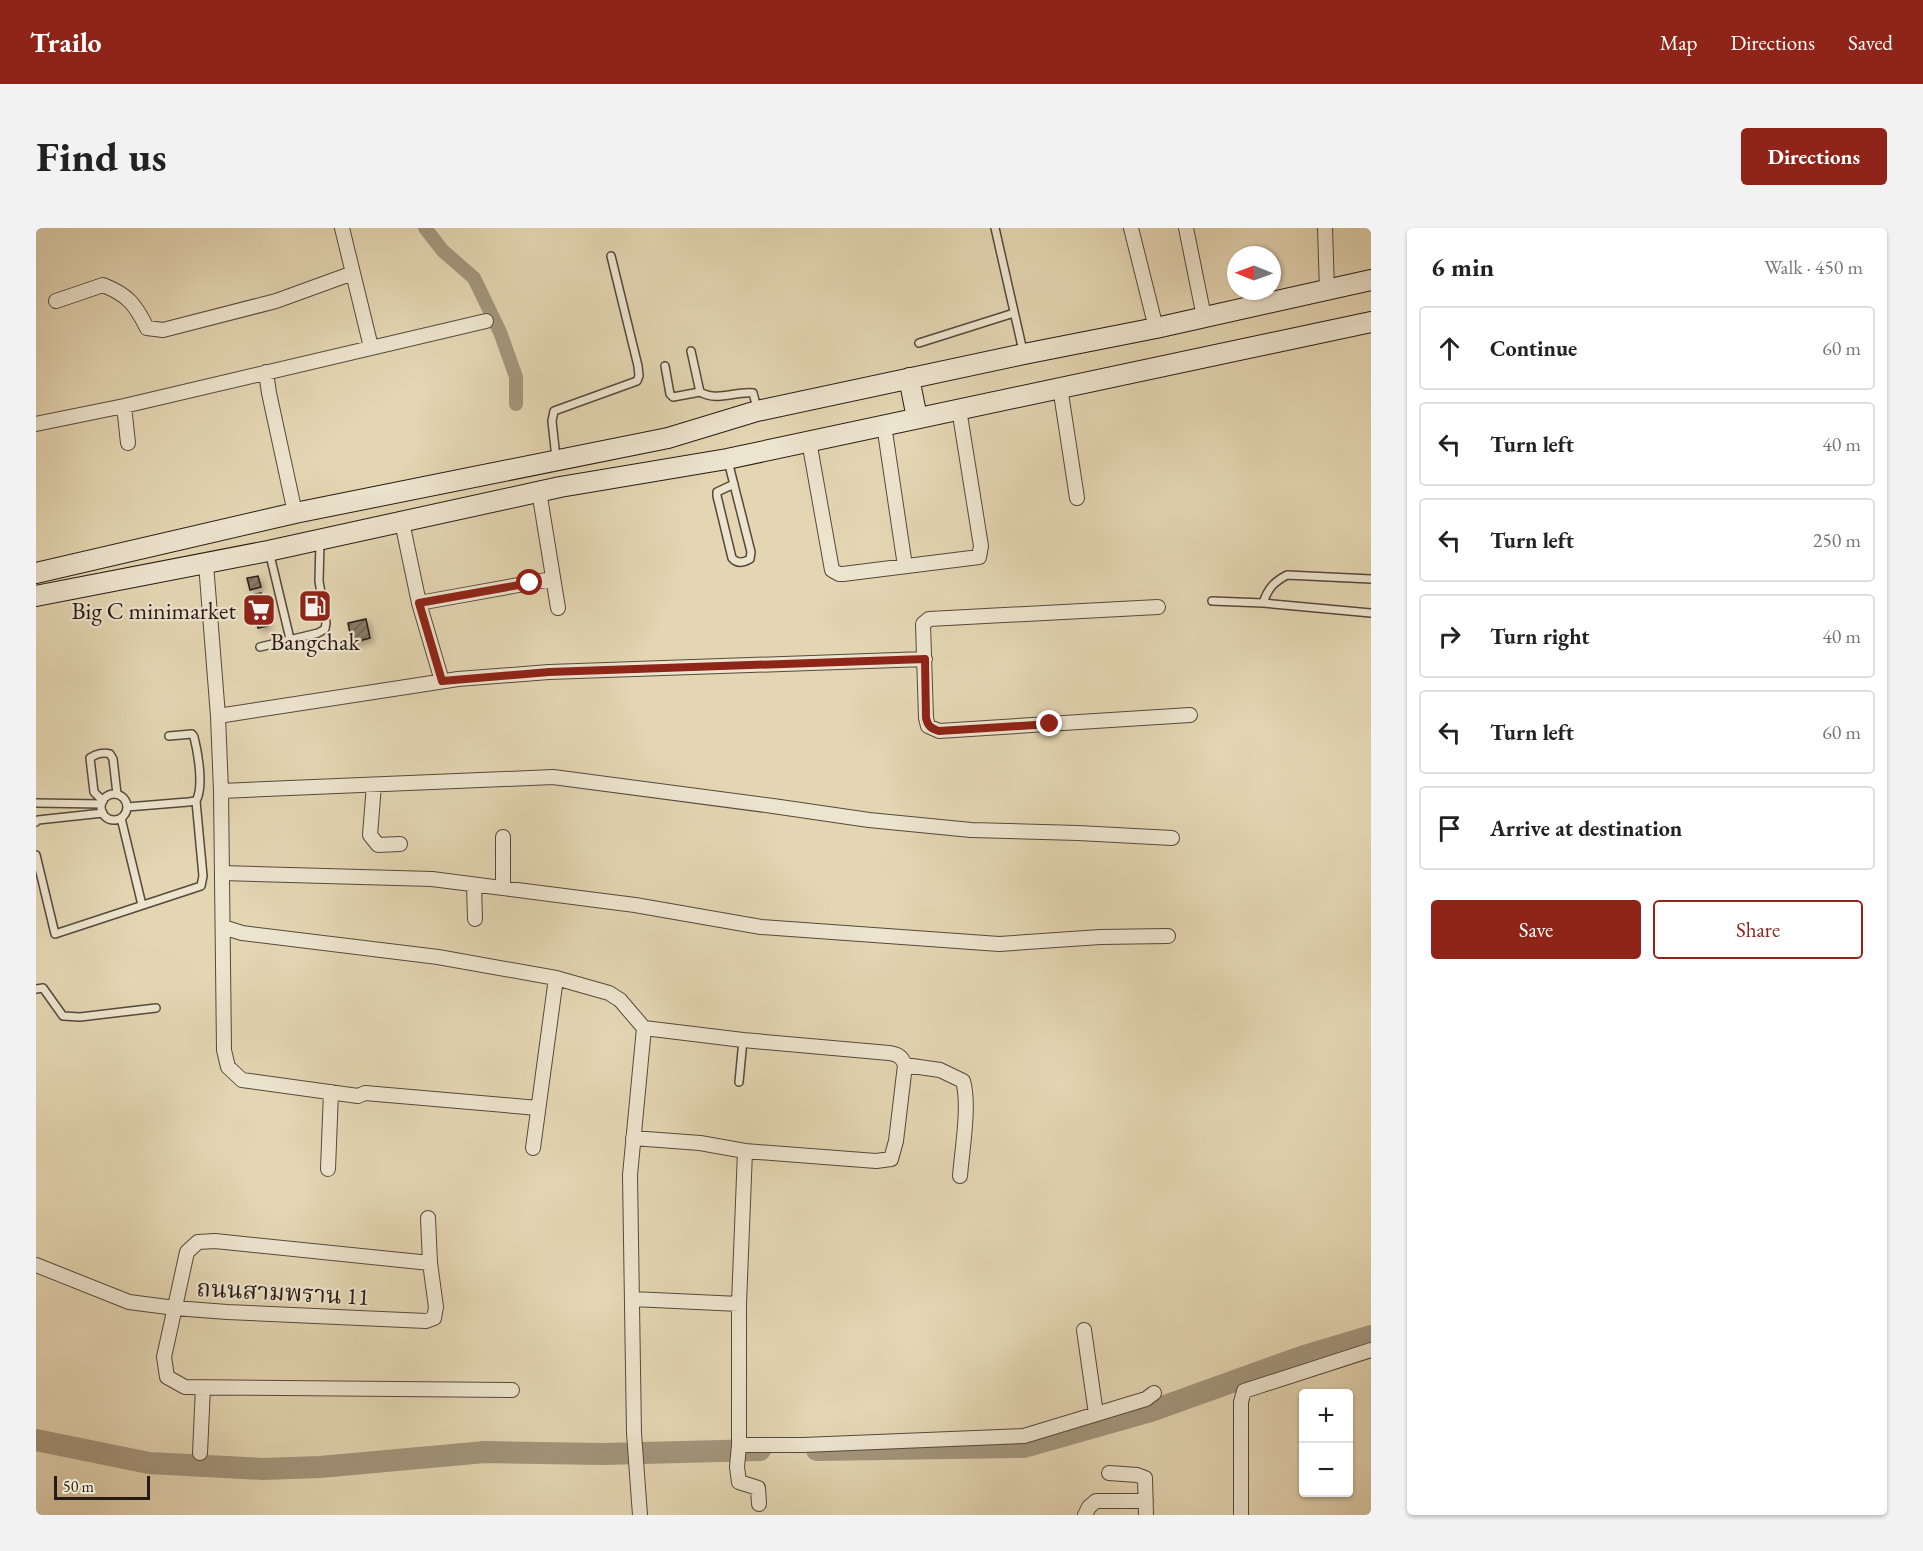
<!DOCTYPE html>
<html lang="en">
<head>
<meta charset="utf-8">
<style>
  body { margin:0; font-family:"EB Garamond","Noto Serif Thai",serif; background:#f2f2f2; color:#222 }
  .controls { position:absolute; right:18px; bottom:18px; display:grid; overflow:hidden; border-radius:6px; box-shadow:0 2px 4px #0004 }
  .controls button { width:54px; height:54px; display:grid; place-items:center; padding:0; border:0; border-bottom:2px solid #e0e0e0; background:#fff; color:#222; font:30px sans-serif }
  .compass { position:absolute; left:1191px; top:18px; width:54px; height:54px; border-radius:50%; background:#fff; box-shadow:0 2px 4px #0004; rotate:271deg }
  .scale { position:absolute; left:18px; bottom:15px; width:96px; box-sizing:border-box; padding-left:6px; border:3px solid #271a14; border-top:0; font-size:16px; line-height:21px; white-space:nowrap; color:#271a14; -webkit-text-stroke:4px #ede4ce; paint-order:stroke }
  .stop { position:absolute; width:18px; height:18px; margin:-14px; border:4px solid #8f2418; border-radius:50%; background:#fff }
  .stop.end { background:#8f2418; border-color:#fff; box-shadow:0 2px 6px #0008 }
  .list { margin:0; padding:0; list-style:none }
  h2 { display:flex; justify-content:space-between; align-items:center; height:78px; margin:0; padding:0 24px; font-size:26px }
  h2 small { font-size:20px; font-weight:400; color:#767676 }
  .list li { display:grid; grid-template-columns:39px 1fr auto; gap:18px; align-items:center; box-sizing:border-box; height:84px; margin:0 12px 12px; padding:0 12px; border:2px solid #e0e0e0; border-radius:6px }
  .list b { display:block; font-size:22px; white-space:nowrap }
  .list em { font-size:20px; font-style:normal; color:#767676 }
  .actions { display:flex; gap:12px; padding:18px 24px }
  .actions a { flex:1; padding:14px 0; border:2px solid #8f2418; border-radius:6px; text-align:center; font-size:21px; color:#8f2418 }
  .actions .main { background:#8f2418; color:#fff }
  .icon { flex:none; width:33px; height:33px; fill:none; stroke:currentColor; stroke-width:2; stroke-linecap:round; stroke-linejoin:round }
  .map { position:relative; flex:none; width:1335px; height:1287px; overflow:hidden; border-radius:6px }
  header { display:flex; align-items:center; gap:36px; box-sizing:border-box; height:84px; padding:0 30px; background:#8f2418; color:#fff }
  header strong { font-size:28px }
  nav { display:flex; gap:33px; margin-inline-start:auto; font-size:21px }
  .intro { display:flex; align-items:center; justify-content:space-between; box-sizing:border-box; height:144px; padding:0 36px }
  h1 { margin:0; font-size:42px }
  .button { padding:15px 27px; border-radius:6px; background:#8f2418; color:#fff; font-size:21px; font-weight:700 }
  main { display:flex; gap:36px; padding:0 36px }
  aside { flex:1; background:#fff; border-radius:6px; box-shadow:0 2px 4px #0004 }
  .map>svg:first-child { display:block }
  .lines { fill:none; stroke-linecap:round; stroke-linejoin:round }
  .canal { stroke:#a4967d; stroke-width:14 }
  .river { stroke:#a4967d; stroke-width:22 }
  .building { fill:url(#building-hatch); stroke:#271a14; stroke-width:1.5; filter:url(#shadow) }
  .lane-casing { stroke:#56493c; stroke-width:10 }
  .street-casing { stroke:#56493c; stroke-width:16 }
  .secondary-casing { stroke:#271a14; stroke-width:22 }
  .lane { stroke:#ede4ce; stroke-width:7 }
  .street { stroke:#ede4ce; stroke-width:14 }
  .secondary { stroke:#ede4ce; stroke-width:20 }
  .route { stroke:#8f2418; stroke-width:8 }
  .labels { text-anchor:middle; dominant-baseline:central; stroke-width:4.5; stroke-linejoin:round; paint-order:stroke }
  .poi-label { font-size:24px; fill:#271a14; stroke:#ede4ce; text-anchor:end }
  .street-label { font-size:24px; fill:#271a14; stroke:#ede4ce }
</style>
</head>
<body>
<header>
<strong>Trailo</strong>
<nav><a>Map</a><a>Directions</a><a>Saved</a></nav>
</header>
<div class="intro"><h1>Find us</h1><a class="button">Directions</a></div>
<main>
<div class="map">
<svg width="1335" height="1287" viewBox="0 0 1335 1287">
  <defs>
    <pattern id="building-hatch" width="6" height="6" patternUnits="userSpaceOnUse" patternTransform="scale(1.5)"><rect width="6" height="6" fill="#897c67"/><path d="M-1 1l2-2M0 6l6-6M5 7l2-2" fill="none" stroke="#706554"/></pattern>
    <filter id="shadow"><feDropShadow dx="3.5" dy="3.5" stdDeviation="3" flood-color="#0004"/></filter>
  </defs>
  <rect width="100%" height="100%" fill="#e4d6b3"/>
  <filter id="stains"><feTurbulence type="fractalNoise" baseFrequency=".00333" numOctaves="4"/><feColorMatrix values="0 0 0 0 .2 0 0 0 0 .09 0 0 0 0 .02 0 0 0 .5 -.17"/></filter>
  <radialGradient id="worn" r=".72"><stop offset=".6" stop-color="#630" stop-opacity="0"/><stop offset="1" stop-color="#630" stop-opacity=".3"/></radialGradient>
  <g class="lines">
    <path class="canal" d="M389 0 407 23 438 50 464 104 480 149V176"/>
    <path class="river" d="M0 1212 113 1235 227 1241 284 1239 449 1224 567 1226 724 1222
      M781 1222 988 1219 1115 1183 1265 1129 1335 1108"/>
  </g>
  <path class="building" d="M222 348 225 359 214 362 211 350Z
    M225 365 232 398 222 400 215 367Z
    M330 391 334 410 316 415 312 395Z"/>
  <g class="lines">
    <defs>
      <path id="lane" d="M959 0 987 123
        M883 115 978 85
        M655 123 664 164C681 174 699 163 717 165L721 180
        M629 138 634 166 637 169 664 164
        M520 230 516 193 518 183 601 153 603 148 602 138 575 28
        M692 233 715 324 714 331C707 335 701 336 696 330L681 268V264L698 256
        M233 323 254 411
        M1176 373 1227 375 1335 385
        M1227 375C1232 360 1238 354 1251 347L1335 351
        M224 419 282 405 289 401 290 395 283 353 284 314
        M65 579a13 13 0 1 1 26 0a13 13 0 1 1-26 0Z
        M67 573 58 564 54 530C60 526 68 524 74 526L77 531 81 566
        M0 575 65 576
        M91 579 152 574 160 573C168 559 162 525 158 509L156 506 133 508
        M85 590 106 677
        M0 594 2 592 67 585
        M0 627 19 706 165 658 167 648 160 573
        M0 761 7 760 27 788 44 789 120 780
        M703 854 707 812"/>
      <path id="street" d="M306 0 335 119
        M1095 0 1120 100
        M1150 0 1168 89
        M1289 0 1291 62
        M20 73 67 57C92 67 99 76 111 100L127 102 240 73 317 45
        M230 144 233 165 259 285
        M1024 159 1041 270
        M88 178 92 215
        M0 196 88 178 450 93
        M848 197 869 338
        M773 213 796 342 803 346H807L943 329 945 318 923 181
        M503 263 522 380
        M366 294 383 375 406 453
        M170 336 182 488 185 563 188 822 192 839 206 852 322 868 329 865 502 880
        M383 375 516 351
        M1122 379 893 391 887 396 890 490 892 498 903 503 1154 487
        M182 488 422 451 513 444 889 431
        M338 557 334 607 342 617 364 616
        M185 563 517 549 737 578 833 592 935 602 1042 605 1136 610
        M467 609V659
        M186 645 396 651 599 677 725 699 963 716 1064 709 1132 708
        M438 657 439 691
        M187 699 206 705 402 729 520 750 573 765 584 772 608 800 594 947 598 1205 604 1287
        M608 800 707 812 853 825C862 826 866 829 869 837L860 913 855 931 840 933 709 923
        M869 837 904 842 927 853C934 877 926 922 924 948
        M597 910 664 915 709 923 703 1076V1217L701 1239 703 1254 722 1260 723 1276
        M497 920 520 750
        M292 941 295 864
        M394 1035 179 1013 162 1014 151 1024 128 1129 131 1149 149 1159 476 1162
        M0 1037 93 1074 139 1080 191 1084 390 1093 398 1090 400 1079 394 1035 392 990
        M597 1071 703 1076
        M1048 1102 1060 1186
        M703 1217H767L988 1208 1110 1171 1118 1165
        M164 1225 167 1159
        M1073 1245 1101 1247 1109 1250 1110 1287
        M1049 1287 1053 1279 1060 1273H1110
        M1205 1287V1174L1208 1163 1335 1122"/>
      <path id="secondary" d="M873 150 881 190
        M0 345 259 285 632 210 721 183 988 126 1120 100 1335 52
        M0 368 232 323 524 259 691 231 1335 94"/>
    </defs>
    <use href="#lane" class="lane-casing"/>
    <use href="#street" class="street-casing"/>
    <use href="#secondary" class="secondary-casing"/>
    <use href="#lane" class="lane"/>
    <use href="#street" class="street"/>
    <use href="#secondary" class="secondary"/>
  </g>
  <g class="lines">
    <path class="route" d="M494 355 383 375 406 453 513 444 889 431 890 490C892 498 894 500 903 503L1014 496"/>
  </g>
  <defs>
    <symbol id="fuel-square" viewBox="-11 -11 22 22"><rect x="-9" y="-9" width="18" height="18" rx="4" fill="#8f2418" stroke="#ede4ce"/><path d="M-5.5-6h7V0h2V4h1.3V-2.5L3-4.5l.8-.8L6-3V5H2.5V1h-1V6h-7ZM-4.2-4.7v3.2H.2V-4.7Z" fill="#fff"/></symbol>
    <symbol id="supermarket-square" viewBox="-11 -11 22 22"><rect x="-9" y="-9" width="18" height="18" rx="4" fill="#8f2418" stroke="#ede4ce"/><path d="M-6-5.5h2.5l.6 2H6L4.5 2H-2.5L-4.4-4H-6ZM-1.5 3.2a1.3 1.3 0 1 0 .1 0ZM3 3.2a1.3 1.3 0 1 0 .1 0Z" fill="#fff"/></symbol>
  </defs>
  <g fill-rule="evenodd">
    <use href="#fuel-square" x="260" y="359" width="38" height="38"/>
    <use href="#supermarket-square" x="204" y="363" width="38" height="38"/>
  </g>
  <g class="labels">
    <g class="poi-label">
      <text x="200" y="382">Big C minimarket</text>
      <text x="279" y="413" text-anchor="middle">Bangchak</text>
    </g>
    <g class="street-label">
      <text transform="translate(247 1064) rotate(3)">ถนนสามพราน 11</text>
    </g>
  </g>
  <rect width="100%" height="100%" filter="url(#stains)"/>
  <rect width="100%" height="100%" fill="url(#worn)"/>
</svg>
<div class="controls">
<button>+</button>
<button>−</button>
</div>
<svg class="compass" viewBox="-18 -18 36 36"><path d="M0-13l5 13h-10z" fill="#e53935"/><path d="M0 13l5-13h-10z" fill="#767676"/></svg>
<div class="scale">50 m</div>
<div class="stop" style="left:494px;top:355px"></div>
<div class="stop end" style="left:1014px;top:496px"></div>
</div>
<aside>
<h2>6 min<small>Walk · 450 m</small></h2>
<ul class="list">
<li><svg class="icon" aria-label="ahead" viewBox="0 0 24 24"><path d="M12 20V5M6 11l6-6 6 6"/></svg><div><b>Continue</b></div><em>60 m</em></li>
<li><svg class="icon" aria-label="left" viewBox="0 0 24 24"><path d="M17 20v-9H6M10 6l-5 5 5 5"/></svg><div><b>Turn left</b></div><em>40 m</em></li>
<li><svg class="icon" aria-label="left" viewBox="0 0 24 24"><path d="M17 20v-9H6M10 6l-5 5 5 5"/></svg><div><b>Turn left</b></div><em>250 m</em></li>
<li><svg class="icon" aria-label="right" viewBox="0 0 24 24"><path d="M7 20v-9h11M14 6l5 5-5 5"/></svg><div><b>Turn right</b></div><em>40 m</em></li>
<li><svg class="icon" aria-label="left" viewBox="0 0 24 24"><path d="M17 20v-9H6M10 6l-5 5 5 5"/></svg><div><b>Turn left</b></div><em>60 m</em></li>
<li><svg class="icon" aria-label="arrive" viewBox="0 0 24 24"><path d="M6 21V4h12l-3 4 3 4H6"/></svg><div><b>Arrive at destination</b></div></li>
</ul>
<div class="actions"><a class="main">Save</a><a>Share</a></div>
</aside>
</main>
</body>
</html>
